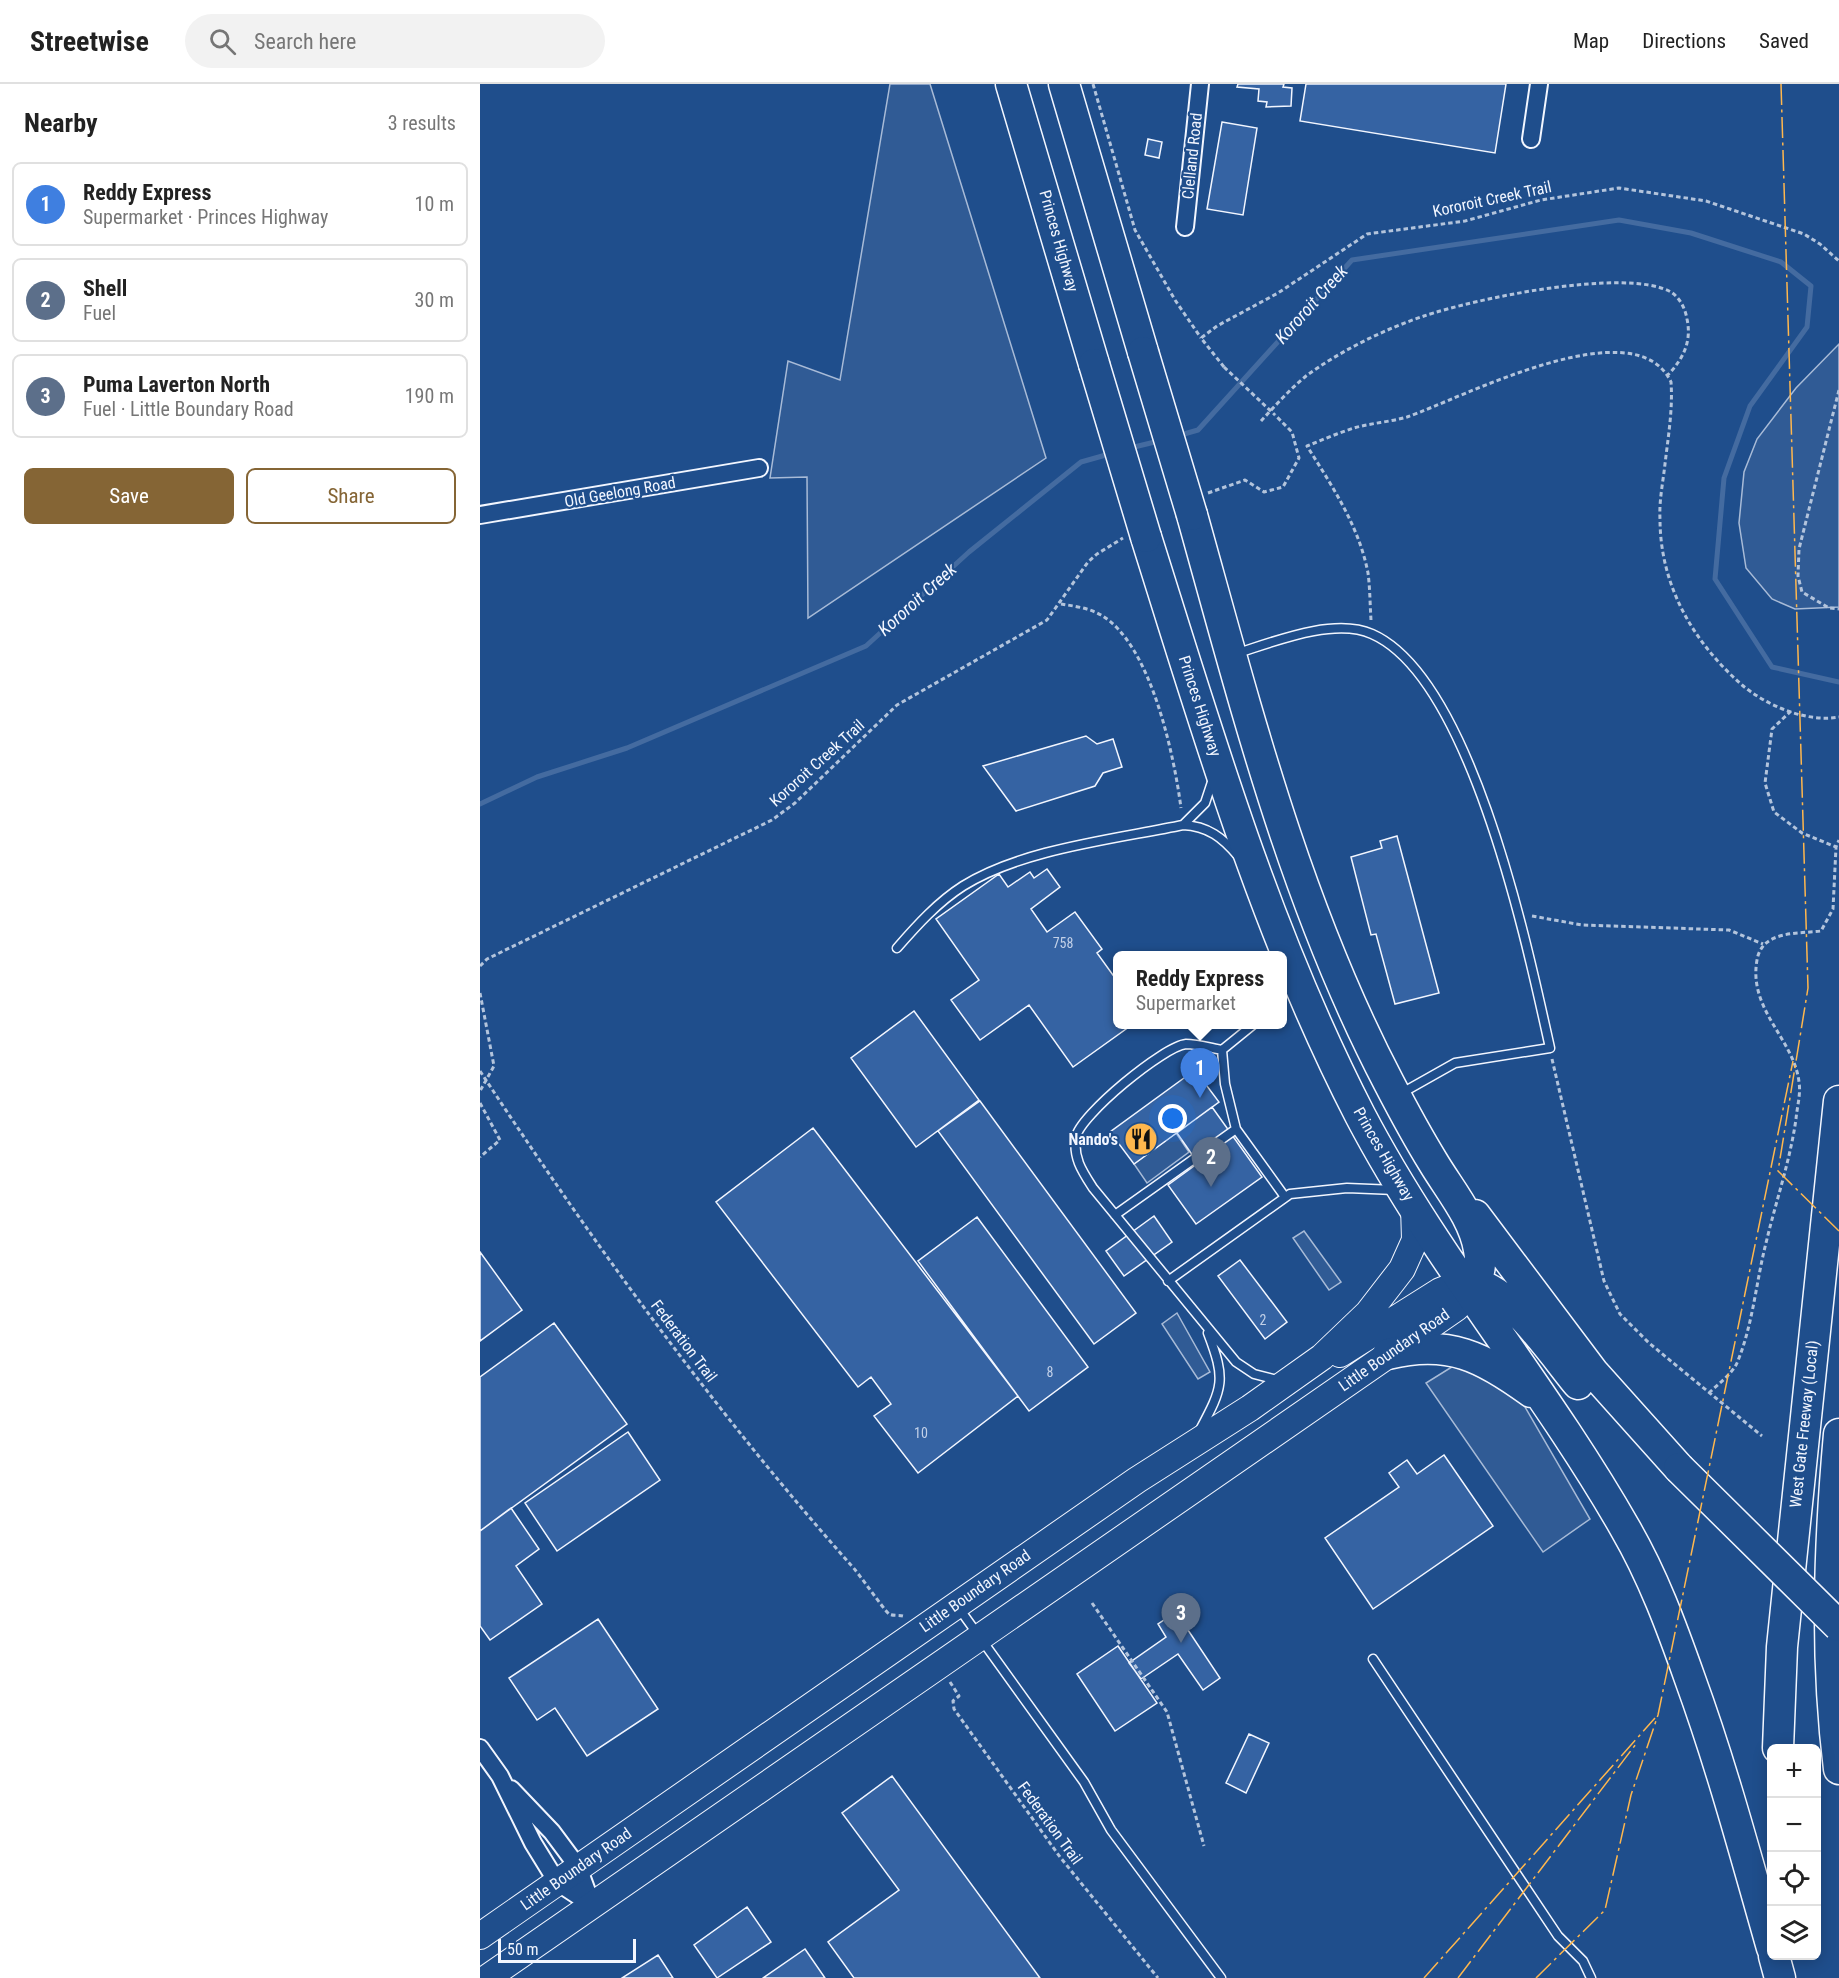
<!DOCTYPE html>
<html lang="en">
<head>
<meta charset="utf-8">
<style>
  body { margin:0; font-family:"Roboto Condensed",sans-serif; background:#f2f2f2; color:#222 }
  .controls { position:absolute; right:18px; bottom:18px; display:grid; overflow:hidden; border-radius:9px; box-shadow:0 3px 15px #0003 }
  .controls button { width:54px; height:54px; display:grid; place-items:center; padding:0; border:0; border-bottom:2px solid #e0e0e0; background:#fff; color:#222; font:30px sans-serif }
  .scale { position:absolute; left:18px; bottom:15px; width:138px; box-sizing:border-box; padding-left:6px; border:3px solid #f2f6ff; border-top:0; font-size:16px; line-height:21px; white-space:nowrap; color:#f2f6ff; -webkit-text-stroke:4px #1f4e8c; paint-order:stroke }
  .you { position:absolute; left:693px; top:1035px; width:21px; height:21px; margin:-15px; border:4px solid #fff; border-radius:50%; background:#1a73e8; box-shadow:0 0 0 9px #1a73e833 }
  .badge { display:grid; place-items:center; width:39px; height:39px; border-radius:50%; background:#856535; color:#fff; font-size:20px; font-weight:700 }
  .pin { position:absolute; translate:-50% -50px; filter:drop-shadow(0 2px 3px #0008) }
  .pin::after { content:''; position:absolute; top:32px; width:21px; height:18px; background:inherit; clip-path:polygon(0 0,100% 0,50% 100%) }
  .popup { position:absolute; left:633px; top:867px; width:174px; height:78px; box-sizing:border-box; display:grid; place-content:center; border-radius:9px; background:#fff; filter:drop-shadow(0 2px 4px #0005); font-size:20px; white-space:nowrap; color:#767676 }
  .popup b { font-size:22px; color:#222 }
  .popup::after { content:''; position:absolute; left:50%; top:100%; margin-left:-12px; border:12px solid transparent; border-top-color:#fff }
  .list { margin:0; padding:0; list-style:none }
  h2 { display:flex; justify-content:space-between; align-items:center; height:78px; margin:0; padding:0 24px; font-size:26px }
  h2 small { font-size:20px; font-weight:400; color:#767676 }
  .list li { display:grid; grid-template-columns:39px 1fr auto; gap:18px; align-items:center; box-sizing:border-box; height:84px; margin:0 12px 12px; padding:0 12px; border:2px solid #e0e0e0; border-radius:9px }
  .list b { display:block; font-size:22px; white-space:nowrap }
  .list p { margin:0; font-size:20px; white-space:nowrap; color:#767676 }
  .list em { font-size:20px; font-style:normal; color:#767676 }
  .actions { display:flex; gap:12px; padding:18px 24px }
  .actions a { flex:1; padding:14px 0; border:2px solid #856535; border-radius:9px; text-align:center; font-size:21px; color:#856535 }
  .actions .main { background:#856535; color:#fff }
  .icon { flex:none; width:33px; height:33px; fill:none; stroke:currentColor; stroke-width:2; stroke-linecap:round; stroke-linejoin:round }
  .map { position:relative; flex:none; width:1359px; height:1894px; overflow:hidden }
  header { display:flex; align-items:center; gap:36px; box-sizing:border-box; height:84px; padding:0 30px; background:#fff; border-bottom:2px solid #e0e0e0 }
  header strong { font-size:28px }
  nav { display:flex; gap:33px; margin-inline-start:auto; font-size:21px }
  .search { width:420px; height:54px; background:#f2f2f2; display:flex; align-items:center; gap:15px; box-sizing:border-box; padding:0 21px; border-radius:33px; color:#767676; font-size:22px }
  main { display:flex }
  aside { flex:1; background:#fff }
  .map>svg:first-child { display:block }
  .built { fill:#305b95; stroke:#a8bbd7; stroke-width:1.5 }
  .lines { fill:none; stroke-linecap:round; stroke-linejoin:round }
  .stream { stroke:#446ba0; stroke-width:5 }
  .building { fill:#3563a3; stroke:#f2f6ff; stroke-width:1.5 }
  .lane-casing { stroke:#f2f6ff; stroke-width:11 }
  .street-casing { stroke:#f2f6ff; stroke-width:20 }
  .primary-casing { stroke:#f2f6ff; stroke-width:28 }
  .highway-casing { stroke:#f2f6ff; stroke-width:33 }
  .path { stroke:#b3c4dc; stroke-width:3; stroke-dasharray:4.5 3; stroke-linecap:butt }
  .lane { stroke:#1f4e8c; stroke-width:8 }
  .street { stroke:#1f4e8c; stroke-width:16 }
  .primary { stroke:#1f4e8c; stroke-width:26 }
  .highway { stroke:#1f4e8c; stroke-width:30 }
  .highway-bridge-casing { stroke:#f2f6ff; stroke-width:33; stroke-linecap:butt }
  .path-bridge { stroke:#b3c4dc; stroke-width:3; stroke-dasharray:4.5 3; stroke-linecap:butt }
  .highway-bridge { stroke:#1f4e8c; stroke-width:30 }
  .power { stroke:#ffb74d; stroke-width:1.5; stroke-dasharray:21 4.5 3 4.5; stroke-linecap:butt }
  .labels { text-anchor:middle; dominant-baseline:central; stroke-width:4.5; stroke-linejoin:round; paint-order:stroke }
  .number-label { font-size:14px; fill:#c3d1e8 }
  .street-label { font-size:16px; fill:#f2f6ff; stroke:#1f4e8c }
  .poi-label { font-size:16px; font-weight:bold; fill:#f2f6ff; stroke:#1f4e8c; text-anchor:end }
  .water-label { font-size:18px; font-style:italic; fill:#f2f6ff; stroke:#1f4e8c }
</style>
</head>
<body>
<header>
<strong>Streetwise</strong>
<div class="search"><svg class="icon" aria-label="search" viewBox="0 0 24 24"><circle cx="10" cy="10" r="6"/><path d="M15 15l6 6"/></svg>Search here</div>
<nav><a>Map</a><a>Directions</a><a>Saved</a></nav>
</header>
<main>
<aside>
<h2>Nearby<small>3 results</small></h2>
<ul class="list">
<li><span class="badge" style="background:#3f7fe0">1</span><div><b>Reddy Express</b><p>Supermarket · Princes Highway</p></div><em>10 m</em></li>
<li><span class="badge" style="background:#5c6f8a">2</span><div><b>Shell</b><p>Fuel</p></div><em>30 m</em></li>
<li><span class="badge" style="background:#5c6f8a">3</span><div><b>Puma Laverton North</b><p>Fuel · Little Boundary Road</p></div><em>190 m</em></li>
</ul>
<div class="actions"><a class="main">Save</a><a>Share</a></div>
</aside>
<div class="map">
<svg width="1359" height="1894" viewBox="0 0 1359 1894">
  <rect width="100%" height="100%" fill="#1f4e8c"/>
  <path class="built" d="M410 0H450L566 374 328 534 327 393 290 394 308 277 360 296Z
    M1359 260V523L1315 525 1292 515 1266 484 1259 439 1264 388 1277 355 1316 304Z
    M696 1049 709 1068 667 1099 654 1080Z
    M824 1147 861 1198 849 1206 813 1154Z
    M697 1229 730 1288 718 1295 682 1240Z
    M983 1276 1038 1311 1110 1435 1063 1468 946 1299Z"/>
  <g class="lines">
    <path class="stream" d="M697 352 718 346 872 176 1139 136 1211 149 1301 178 1331 202 1327 243 1270 322 1244 394 1235 495 1292 583 1359 598
      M650 364 679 357
      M0 720 57 693 147 664 386 562 489 468 601 378 633 369"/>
  </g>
  <path class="building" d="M758 0H804L803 3 812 4 811 22 786 23 787 18 778 17 779 5 757 3Z
    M826 0H1026L1015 69 820 37Z
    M742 38 777 44 763 131 727 125Z
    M668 55 682 58 679 74 665 71Z
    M606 652 617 660 633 655 642 683 623 689 615 702 536 727 503 682Z
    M917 752 959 909 915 920 896 850 891 851 871 773 902 764 900 757Z
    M567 785 580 803 551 825 567 848 595 828 622 865 617 869 638 898V940H653L593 983 549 921 500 956 471 916 499 896 456 835 519 790 528 803 550 788 554 794Z
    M434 927 499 1016 436 1063 371 974Z
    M715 986 739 1018 654 1080 630 1048Z
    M500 1017 656 1229 614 1260 458 1047Z
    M732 1023 782 1093 716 1140 688 1101 718 1079 697 1049Z
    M333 1044 538 1312 438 1389 394 1332 411 1320 391 1293 378 1303 236 1118Z
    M674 1132 692 1158 644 1192 626 1167Z
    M497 1133 608 1283 549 1327 438 1177Z
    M0 1168 42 1226 0 1257Z
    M760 1176 807 1238 785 1255 738 1192Z
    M74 1239 147 1340 0 1447V1293Z
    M148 1348 180 1396 77 1467 45 1419Z
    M964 1371 1013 1442 893 1525 845 1454 919 1403 909 1389 927 1376 937 1390Z
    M31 1424 59 1465 36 1482 62 1520 10 1556 0 1542V1447Z
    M696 1528 740 1594 723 1606 698 1570 661 1595 649 1579 686 1553 678 1540Z
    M118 1535 178 1625 107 1672 75 1624 57 1636 29 1594Z
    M638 1562 677 1619 635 1647 597 1590Z
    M769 1650 789 1659 766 1709 746 1699Z
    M412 1692 560 1894H374L348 1858 419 1806 362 1729Z
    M267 1823 291 1858 237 1894 214 1861Z
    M325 1865 345 1894H283Z
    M178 1871 193 1894H142Z"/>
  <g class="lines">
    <defs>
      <path id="lane" d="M755 570C793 558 854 533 892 550 992 594 1048 865 1070 964L975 979 920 1010
        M703 741 725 719 733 695
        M417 864C437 841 458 818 483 802 542 765 636 755 703 741 728 742 743 754 758 772
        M774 940 742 966C731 964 717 960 706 960 684 962 600 1031 596 1053 593 1074 602 1087 613 1104L756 1278 774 1290 801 1297
        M742 966 745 1000 756 1045 805 1113
        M635 1131 756 1045
        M688 1197 810 1110 867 1104 915 1106
        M720 1346C743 1303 746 1296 728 1249
        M478 1523 604 1698 631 1746 741 1894
        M893 1575 1078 1852 1103 1877 1111 1894"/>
      <path id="street" d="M1051 55 1059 0
        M705 143 720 0
        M0 431 279 384
        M0 1664 20 1692 53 1759 77 1798 112 1821
        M31 1705 72 1748 98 1783 112 1821"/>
      <path id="primary" d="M860 1270 960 1207 983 1198
        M0 1852 657 1396 770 1324 842 1273 888 1229 922 1185 935 1156 934 1122
        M7 1894 976 1224 991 1209"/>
      <path id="highway" d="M531 0 614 280
        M584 0 663 268
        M712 431C766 624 815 820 909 999 923 1026 937 1052 953 1078 969 1105 994 1134 999 1166 1002 1180 998 1196 991 1209
        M666 453C728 650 785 847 880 1031 956 1176 1064 1302 1145 1444 1173 1492 1192 1544 1210 1595 1242 1683 1266 1773 1292 1864
        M995 1131 1113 1288 1199 1384
        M983 1198C1024 1195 1073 1270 1098 1300
        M908 1270C969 1255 1003 1273 1051 1308
        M1359 1350C1349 1462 1345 1573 1359 1685
        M1298 1664 1302 1563 1359 1017
        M1294 1872 1300 1894"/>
    </defs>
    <use href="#lane" class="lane-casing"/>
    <use href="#street" class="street-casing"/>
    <use href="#primary" class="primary-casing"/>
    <use href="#highway" class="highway-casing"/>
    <path class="path" d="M613 0 655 146 695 216 721 254
      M744 283 721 254 737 242 798 209 887 150 985 137 1061 116 1139 104 1226 117 1324 150 1340 160 1359 177
      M1359 306 1319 465 1318 492 1322 508 1349 524 1359 525
      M781 337C795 322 810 305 826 292 860 267 905 245 944 232 994 215 1145 183 1191 208 1200 214 1205 224 1207 235 1212 258 1203 275 1187 292
      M728 409 765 396 784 408 803 403 819 374 812 348 795 331
      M581 520C594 522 609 524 621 531 671 560 694 671 701 724
      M891 536C890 521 890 504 888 489 879 442 852 402 827 362 842 356 858 349 874 344 891 339 910 338 927 333 982 314 1155 222 1191 298 1193 325 1188 354 1185 380 1183 398 1179 417 1180 435 1180 501 1213 558 1262 601 1286 621 1326 639 1359 633
      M1311 627 1292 645 1285 699 1294 728 1322 749 1356 763
      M1052 832 1102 841 1249 846 1283 860
      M0 882 7 875 292 736 315 719 417 621 567 536 608 478 617 470 643 454
      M0 909 14 982 0 1007
      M1072 975 1124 1197 1140 1230 1169 1259 1282 1352
      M0 987C113 1159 234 1326 370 1480 378 1488 404 1526 409 1530 413 1532 419 1531 423 1532
      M0 1019 20 1056 0 1073
      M1229 1309C1238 1300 1252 1290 1257 1279 1273 1241 1276 1198 1286 1159 1296 1117 1310 1077 1316 1035 1317 1023 1321 1010 1319 998 1314 955 1268 926 1277 876 1282 846 1318 850 1341 847L1353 825 1356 763 1359 756
      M612 1519 687 1628 724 1762
      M470 1598 479 1612 473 1617 474 1625 580 1773 678 1894"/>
    <use href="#lane" class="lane"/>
    <use href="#street" class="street"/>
    <use href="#primary" class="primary"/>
    <use href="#highway" class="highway"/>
    <defs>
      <path id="highway-bridge" d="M663 268 712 431
        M614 280 666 453
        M1199 1384 1359 1542"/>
    </defs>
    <use href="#highway-bridge" class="highway-bridge-casing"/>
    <path class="path-bridge" d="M744 283 795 331"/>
    <use href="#highway-bridge" class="highway-bridge"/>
    <path class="power" d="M1301 0 1328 904 1298 1087 1359 1147
      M944 1894 1175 1634
      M978 1894 1156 1660
      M1056 1894 1125 1826 1151 1711 1178 1631 1313 977"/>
  </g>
  <defs>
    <symbol id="restaurant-disc" viewBox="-11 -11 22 22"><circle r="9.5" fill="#ffb74d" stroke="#1f4e8c"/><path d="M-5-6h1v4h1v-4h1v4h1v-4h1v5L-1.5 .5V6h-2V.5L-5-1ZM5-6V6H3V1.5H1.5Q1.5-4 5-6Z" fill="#111"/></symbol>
  </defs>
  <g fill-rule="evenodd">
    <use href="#restaurant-disc" x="642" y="1036" width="38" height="38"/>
  </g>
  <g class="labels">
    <g class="number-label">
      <text x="583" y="859">758</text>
      <text x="783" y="1236">2</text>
      <text x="570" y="1288">8</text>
      <text x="441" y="1349">10</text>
    </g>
    <g class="street-label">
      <text transform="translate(712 72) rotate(-84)">Clelland Road</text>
      <text transform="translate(1012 115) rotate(-12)">Kororoit Creek Trail</text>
      <text transform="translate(579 157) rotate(74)">Princes Highway</text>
      <text transform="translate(140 408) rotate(-10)">Old Geelong Road</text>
      <text transform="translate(720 622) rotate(72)">Princes Highway</text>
      <text transform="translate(337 679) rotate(-42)">Kororoit Creek Trail</text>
      <text transform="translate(904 1070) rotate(60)">Princes Highway</text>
      <text transform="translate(204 1257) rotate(53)">Federation Trail</text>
      <text transform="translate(914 1266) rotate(-35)">Little Boundary Road</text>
      <text transform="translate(1324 1340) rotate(-84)">West Gate Freeway (Local)</text>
      <text transform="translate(495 1507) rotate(-35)">Little Boundary Road</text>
      <text transform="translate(570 1739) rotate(54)">Federation Trail</text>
      <text transform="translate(96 1785) rotate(-35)">Little Boundary Road</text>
    </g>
    <g class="poi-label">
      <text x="638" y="1055">Nando's</text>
    </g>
    <g class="water-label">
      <text transform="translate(831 220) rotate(-48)">Kororoit Creek</text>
      <text transform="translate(437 515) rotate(-42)">Kororoit Creek</text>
    </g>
  </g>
</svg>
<div class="controls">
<button>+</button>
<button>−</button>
<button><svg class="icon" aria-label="locate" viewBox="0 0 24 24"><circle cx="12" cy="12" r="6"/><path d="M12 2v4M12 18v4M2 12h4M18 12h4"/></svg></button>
<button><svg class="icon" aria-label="layers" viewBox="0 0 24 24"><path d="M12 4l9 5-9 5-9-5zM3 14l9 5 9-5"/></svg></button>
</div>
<div class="scale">50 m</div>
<div class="you"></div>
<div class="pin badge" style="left:720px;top:1014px;background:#3f7fe0">1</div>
<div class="popup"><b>Reddy Express</b>Supermarket</div>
<div class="pin badge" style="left:731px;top:1103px;background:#5c6f8a">2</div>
<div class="pin badge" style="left:701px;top:1559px;background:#5c6f8a">3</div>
</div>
</main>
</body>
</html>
